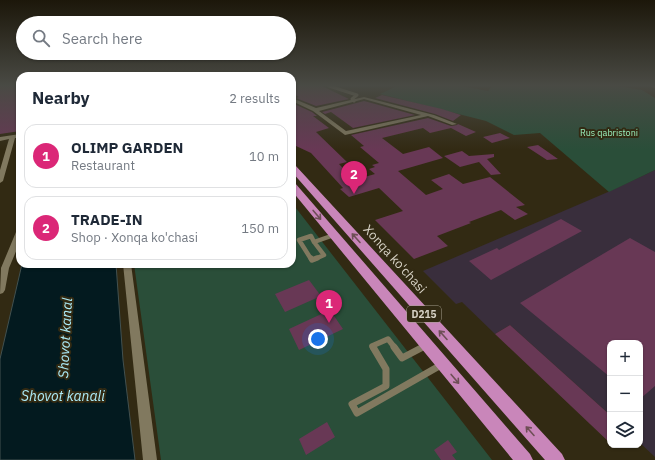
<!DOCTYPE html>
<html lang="en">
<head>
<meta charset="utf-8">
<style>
  body { margin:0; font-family:"IBM Plex Sans",sans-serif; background:#f2f2f3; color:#1f2937 }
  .controls { position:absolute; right:12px; bottom:12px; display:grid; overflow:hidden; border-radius:8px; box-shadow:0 1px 3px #0004 }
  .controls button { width:36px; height:36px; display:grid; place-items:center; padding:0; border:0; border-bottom:1px solid #e0e1e3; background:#fff; color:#1f2937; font:20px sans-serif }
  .you { position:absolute; left:318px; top:339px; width:14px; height:14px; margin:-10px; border:3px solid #fff; border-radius:50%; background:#1a73e8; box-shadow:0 0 0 6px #1a73e833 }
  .badge { display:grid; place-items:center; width:26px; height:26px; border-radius:50%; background:#db2777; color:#fff; font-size:13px; font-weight:700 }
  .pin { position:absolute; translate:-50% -33px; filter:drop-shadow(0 1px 2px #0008) }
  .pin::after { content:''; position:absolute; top:21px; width:14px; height:12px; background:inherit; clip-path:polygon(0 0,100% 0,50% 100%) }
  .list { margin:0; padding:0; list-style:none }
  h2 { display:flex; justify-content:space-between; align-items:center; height:52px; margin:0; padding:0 16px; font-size:17px }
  h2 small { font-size:13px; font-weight:400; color:#747a83 }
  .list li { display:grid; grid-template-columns:26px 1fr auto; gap:12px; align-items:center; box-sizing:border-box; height:64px; margin:0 8px 8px; padding:0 8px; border:1px solid #e0e1e3; border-radius:12px }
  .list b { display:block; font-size:15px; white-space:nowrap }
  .list p { margin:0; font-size:13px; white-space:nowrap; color:#747a83 }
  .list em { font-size:13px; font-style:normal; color:#747a83 }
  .icon { flex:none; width:22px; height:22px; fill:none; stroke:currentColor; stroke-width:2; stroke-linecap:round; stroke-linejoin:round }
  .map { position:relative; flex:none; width:655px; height:460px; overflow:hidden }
  .search { position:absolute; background:#fff; box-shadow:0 1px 3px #0004; left:16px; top:16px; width:280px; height:44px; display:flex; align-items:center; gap:10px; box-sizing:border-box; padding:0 14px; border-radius:22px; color:#747a83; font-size:15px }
  .panel { position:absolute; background:#fff; box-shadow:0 1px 3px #0004; left:16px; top:72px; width:280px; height:196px; border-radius:12px }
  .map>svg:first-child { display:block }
  .industrial { fill:#392e3c }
  .green { fill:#2a4e39 }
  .water { fill:#031a1f; stroke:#425150 }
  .building { fill:#683855 }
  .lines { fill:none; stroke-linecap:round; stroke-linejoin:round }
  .lane-far3 { stroke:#81795f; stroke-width:3 }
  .lane-far2 { stroke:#81795f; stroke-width:4.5 }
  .lane-far1 { stroke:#81795f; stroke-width:5.5 }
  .lane { stroke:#81795f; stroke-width:7 }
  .street { fill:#81795f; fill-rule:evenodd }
  .primary { fill:#c986ba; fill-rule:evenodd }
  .oneway { stroke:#6e4f56 }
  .labels { text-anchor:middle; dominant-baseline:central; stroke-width:4; stroke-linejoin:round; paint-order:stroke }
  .far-park-label { font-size:9px; fill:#9aefbc; stroke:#322a13 }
  .shield { fill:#322a13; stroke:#a59f8f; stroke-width:1 }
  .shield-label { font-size:10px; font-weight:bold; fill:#d6d1c4 }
  .near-street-label { font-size:13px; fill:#d6d1c4; stroke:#322a13 }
  .near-water-label { font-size:14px; font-style:italic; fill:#acebf8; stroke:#322a13 }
</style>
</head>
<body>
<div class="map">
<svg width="655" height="460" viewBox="0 0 655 460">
  <rect width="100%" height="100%" fill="#322a13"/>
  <path class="industrial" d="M655 170V457L640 443V343H610V415L510 325 495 334 462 302 456 304 423 271 608 192Z"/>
  <path class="green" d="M397 86H462L488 91 492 86H617L642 90 655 98V170L609 192 540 133 514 135 486 121 380 94Z
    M292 203 492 460H161L134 264H292Z"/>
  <path class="water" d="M22 264H116L123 360 135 460H0V359Z"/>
  <path class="building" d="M0 86H20V131L0 134Z
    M292 86H322L349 99 316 106 296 98 299 97 292 93Z
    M382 95 442 109 461 115 453 121 435 114 375 98Z
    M364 101 368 102 415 115 353 128 331 112 325 114 322 112Z
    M292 103 312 112 317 116H313L329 128 316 132 347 162 339 164 354 180 375 174 369 169 375 167 372 165 379 163 360 147 364 146 351 135 428 118 451 126 457 125 458 124 476 132 466 136 451 128 430 133 423 128 382 138 403 154 429 147 443 158 398 171 426 195 443 189 431 180 449 174 463 184 490 177 525 205 516 207 528 214 515 220 501 210 469 222 471 223 437 236 448 246 414 259 375 220 403 211 379 188 349 197 340 189 343 188 311 153 296 146 293 139 295 129 292 130Z
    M500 133 510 138 492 143 483 137Z
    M538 145 558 159 547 160 527 147Z
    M462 151 469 156 494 154V157L487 159 501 174 491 175 479 162 460 167 444 156Z
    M561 219 582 231 491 280 469 261 497 248 499 250Z
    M630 238 655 252V386L640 399V343H610V377L520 303Z
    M309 280 321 296 285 312 275 294Z
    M330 310 343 329 299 350 289 329Z
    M510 325 610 415V443L495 334Z
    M327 422 335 437 306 455 299 439Z
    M448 440 457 452 452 455 456 460H441L434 450Z"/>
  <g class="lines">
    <path class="lane-far3" d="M329 86 357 95 352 99 354 101"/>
    <path class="lane-far2" d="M314 242 324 255 315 259
      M314 242 334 235
      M311 259 299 240 311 236 314 242"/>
    <path class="lane-far1" d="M311 258 312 260 317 258
      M373 348 372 346 388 339 395 348
      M421 348 425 346"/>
    <path class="lane" d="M373 347 386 369V386L352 404 357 413 441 365
      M394 347 402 358 423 347"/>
    <path class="street" d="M650 86H655V88Z
      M364 97 434 115 457 124 452 125 428 116 345 135 313 111 292 101V98L316 108ZM364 99 421 115 346 131 319 111Z
      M20 134V138H15L3 181 0 183V170L9 139 0 141V137Z
      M20 229V242L9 268 5 290 3 293 0 294 1 268 16 232Z
      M123 264H131L157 460H143Z"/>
    <path class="primary" d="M292 165H295L562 454 565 460H545L292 172Z
      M292 182 295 183 530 454 533 460H513L292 191Z"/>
  </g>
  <defs><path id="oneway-shaft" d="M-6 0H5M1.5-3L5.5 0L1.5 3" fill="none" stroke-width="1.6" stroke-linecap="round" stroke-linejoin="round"/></defs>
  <g class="oneway">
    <use href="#oneway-shaft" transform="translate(317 215) rotate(50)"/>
    <use href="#oneway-shaft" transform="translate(356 238) rotate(-132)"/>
    <use href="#oneway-shaft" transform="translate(443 335) rotate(-132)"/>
    <use href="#oneway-shaft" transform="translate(455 379) rotate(50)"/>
    <use href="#oneway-shaft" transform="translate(530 431) rotate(-132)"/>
  </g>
  <linearGradient id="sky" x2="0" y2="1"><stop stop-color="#1c170a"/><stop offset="0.57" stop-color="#494a44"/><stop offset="1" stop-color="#494a44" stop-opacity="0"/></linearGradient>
  <rect width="655" height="150" fill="url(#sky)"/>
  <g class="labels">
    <g class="far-park-label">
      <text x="609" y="132">Rus qabristoni</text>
    </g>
    <rect class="shield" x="407" y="306" width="34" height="16" rx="3"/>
    <g class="shield-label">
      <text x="424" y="314">D215</text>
    </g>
    <g class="near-street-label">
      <text transform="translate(395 259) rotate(48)">Xonqa ko'chasi</text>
    </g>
    <g class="near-water-label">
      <text transform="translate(65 338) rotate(-87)">Shovot kanal</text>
      <text x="63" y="396">Shovot kanali</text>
    </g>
  </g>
</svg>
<div class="controls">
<button>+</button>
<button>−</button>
<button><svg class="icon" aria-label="layers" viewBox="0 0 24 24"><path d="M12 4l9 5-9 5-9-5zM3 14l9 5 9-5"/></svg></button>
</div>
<div class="you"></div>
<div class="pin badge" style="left:329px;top:323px">1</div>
<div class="pin badge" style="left:354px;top:194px">2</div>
<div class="search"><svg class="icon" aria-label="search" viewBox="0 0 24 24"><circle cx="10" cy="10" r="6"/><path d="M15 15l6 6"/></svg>Search here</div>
<section class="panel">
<h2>Nearby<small>2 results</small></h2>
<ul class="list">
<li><span class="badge">1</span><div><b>OLIMP GARDEN</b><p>Restaurant</p></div><em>10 m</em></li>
<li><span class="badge">2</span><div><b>TRADE-IN</b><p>Shop · Xonqa ko'chasi</p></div><em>150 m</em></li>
</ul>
</section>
</div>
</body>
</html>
